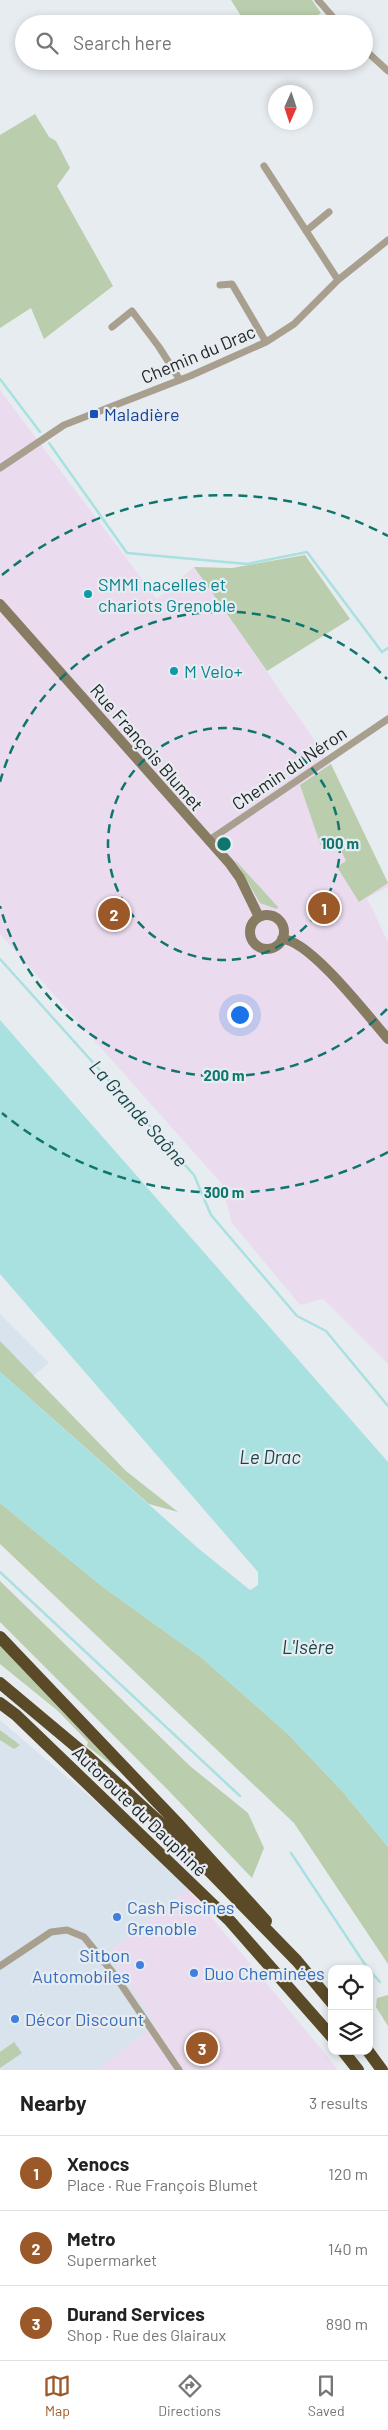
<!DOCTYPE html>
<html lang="en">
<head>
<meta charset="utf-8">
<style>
  body { margin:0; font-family:Barlow,sans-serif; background:#f2f2f2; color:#222 }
  .controls { position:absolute; right:15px; bottom:15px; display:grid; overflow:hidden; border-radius:10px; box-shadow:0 2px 8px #0003 }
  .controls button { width:45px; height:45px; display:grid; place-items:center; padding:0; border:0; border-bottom:1px solid #e0e0e0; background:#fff; color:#222; font:25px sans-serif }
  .compass { position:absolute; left:268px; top:85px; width:45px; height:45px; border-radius:50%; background:#fff; box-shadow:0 2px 8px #0003; rotate:183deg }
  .you { position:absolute; left:239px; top:1014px; width:18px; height:18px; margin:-12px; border:4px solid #fff; border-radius:50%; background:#1a73e8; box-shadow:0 0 0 8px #1a73e833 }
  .badge { display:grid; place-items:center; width:32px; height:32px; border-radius:50%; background:#9b5829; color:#fff; font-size:16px; font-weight:700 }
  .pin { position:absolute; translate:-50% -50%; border:2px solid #fff; box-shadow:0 1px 5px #0006 }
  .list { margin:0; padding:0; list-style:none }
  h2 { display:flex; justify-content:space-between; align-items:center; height:65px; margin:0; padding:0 20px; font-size:21px }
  h2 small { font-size:16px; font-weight:400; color:#767676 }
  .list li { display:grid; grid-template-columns:32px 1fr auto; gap:15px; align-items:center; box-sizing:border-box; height:75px; padding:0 20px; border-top:1px solid #e0e0e0 }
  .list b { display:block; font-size:19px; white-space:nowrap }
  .list p { margin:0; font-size:16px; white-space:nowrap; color:#767676 }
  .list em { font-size:16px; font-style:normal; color:#767676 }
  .icon { flex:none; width:28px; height:28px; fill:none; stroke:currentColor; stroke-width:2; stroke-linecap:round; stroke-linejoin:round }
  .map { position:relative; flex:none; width:388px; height:2070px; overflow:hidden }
  .search { position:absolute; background:#fff; box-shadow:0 2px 8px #0003; left:15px; right:15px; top:15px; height:55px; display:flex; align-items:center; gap:12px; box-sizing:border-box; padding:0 18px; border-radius:28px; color:#767676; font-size:19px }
  .sheet { height:290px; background:#fff }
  nav { display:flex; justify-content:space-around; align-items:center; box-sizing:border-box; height:70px; border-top:1px solid #e0e0e0; background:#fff; font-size:14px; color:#767676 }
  nav a { display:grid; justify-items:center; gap:2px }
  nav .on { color:#9b5829 }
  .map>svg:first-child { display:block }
  .built { fill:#d8e3ee }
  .industrial { fill:#ebdbee }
  .green { fill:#bacdac }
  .water { fill:#a9e0e0 }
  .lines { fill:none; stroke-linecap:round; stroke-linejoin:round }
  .stream { stroke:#a9e0e0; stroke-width:2.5 }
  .street { stroke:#a89f8f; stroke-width:7 }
  .secondary { stroke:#877b62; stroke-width:10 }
  .highway { stroke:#5b4a27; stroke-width:12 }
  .ring { fill:none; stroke:#0f766e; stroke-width:2.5; stroke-dasharray:9 6 }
  .transit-dot { fill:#1a4fb4; stroke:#e7ecf1; stroke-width:2 }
  .culture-dot { fill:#0f9aa8; stroke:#e7ecf1; stroke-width:2 }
  .shop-dot { fill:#3f7fe0; stroke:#e7ecf1; stroke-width:2 }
  .labels { text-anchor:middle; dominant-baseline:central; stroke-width:4.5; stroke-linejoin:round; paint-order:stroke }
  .street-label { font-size:18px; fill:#222426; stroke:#e7ecf1 }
  .transit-label { font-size:18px; fill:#164399; stroke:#e7ecf1; text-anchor:start }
  .culture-label { font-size:18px; fill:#0d838f; stroke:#e7ecf1; text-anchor:start }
  .shop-label { font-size:18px; fill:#366cbe; stroke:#e7ecf1; text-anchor:start }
  .water-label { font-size:19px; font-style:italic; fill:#164748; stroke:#e7ecf1 }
  .centre { fill:#0f766e; stroke:#e7ecf1; stroke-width:2.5 }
  .ring-label { font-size:15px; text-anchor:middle; font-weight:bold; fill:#0f766e; stroke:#e7ecf1; stroke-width:4.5; stroke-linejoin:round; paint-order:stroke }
</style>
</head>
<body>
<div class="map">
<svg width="388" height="2070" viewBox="0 0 388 2070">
  <rect width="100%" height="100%" fill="#e7ecf1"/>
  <path class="built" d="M0 1314 49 1363 33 1376 0 1347Z
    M0 1720 138 1838 188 1889 108 1953 156 2025 97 2070H0Z"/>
  <path class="industrial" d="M0 390 157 599 194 567 329 761 388 883V887L367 898 388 942V1364L323 1299 300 1305 232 1223 221 1183 0 934Z
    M188 1889 322 2050 338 2070H97L156 2025 108 1953Z"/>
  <path class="green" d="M231 0H312L321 13 305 24H246Z
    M35 114 49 137 56 141 70 168 57 186 113 286 44 339 31 308 0 328V135Z
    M305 555 350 619 267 671 194 567 232 568Z
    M331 764 388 883 359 902 337 867 346 861 337 841 322 849 300 785Z
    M235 860 278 907 277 909 260 903Z
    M0 1341 126 1471 178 1512 149 1504 0 1372Z
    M0 1503 103 1587 202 1658 288 1734 343 1792 388 1847V1964L294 1823 0 1544Z
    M0 1581 190 1766 248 1813 264 1848 252 1878 168 1790 0 1622Z
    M0 1645 117 1769 87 1746 88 1742 58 1711 0 1664Z
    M0 1730 20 1745 14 1749 0 1740Z
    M388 1995V2026L376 2007 377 1998Z
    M14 2042 22 2053 0 2068V2052Z"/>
  <path class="water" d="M0 1020 388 1462V1847L343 1792 288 1734 202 1658 103 1587 0 1503V1372L199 1549 250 1590 258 1585V1572L0 1274Z"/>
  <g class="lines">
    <path class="stream" d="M0 379 40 432
      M49 443 127 553 247 564 307 552 382 652 388 648
      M0 959 194 1175 211 1215 297 1316 326 1331 388 1406
      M0 1572 240 1796
      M291 1853 368 1969
      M369 1970 380 1982"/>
    <path class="street" d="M318 0 339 24
      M364 49 388 71
      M264 166 338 280
      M306 231 329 212
      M220 285 232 284 266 342
      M112 327 132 311 159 347 180 380
      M0 468 64 425 190 376 266 342 294 324 338 280 388 240
      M208 841 388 719
      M0 1966 51 1932 67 1930 84 1937 114 1974 179 2070"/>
    <path class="secondary" d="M0 604 230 864 240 878 259 917
      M250 932a17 17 0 1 1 34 0a17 17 0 1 1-34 0Z
      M282 939C310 940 368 1016 388 1039"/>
    <path class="highway" d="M0 1637 180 1826 266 1921
      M0 1683 86 1755 179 1840 297 1961 332 2003
      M0 1703 16 1715 230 1921 332 2037
      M343 2051 358 2070
      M368 2051 382 2070"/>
  </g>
  <g class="ring">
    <circle cx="224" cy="844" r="116"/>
    <path d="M387 1009A232 232 0 0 1 0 906M0 782A232 232 0 0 1 387 679"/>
    <path d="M388 1152A349 349 0 0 1 2 1113M2 575A349 349 0 0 1 388 536"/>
  </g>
  <rect class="transit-dot" x="89" y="409" width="10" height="10" rx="2.5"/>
  <g class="culture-dot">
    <circle cx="88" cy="594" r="5"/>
    <circle cx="174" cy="671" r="5"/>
  </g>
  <g class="shop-dot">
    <circle cx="117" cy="1917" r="5"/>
    <circle cx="140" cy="1965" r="5"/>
    <circle cx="194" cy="1973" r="5"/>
    <circle cx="15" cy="2019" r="5"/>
  </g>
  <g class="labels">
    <g class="street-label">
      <text transform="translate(198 354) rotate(-23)">Chemin du Drac</text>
      <text transform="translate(147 747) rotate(49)">Rue François Blumet</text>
      <text transform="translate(289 768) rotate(-34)">Chemin du Néron</text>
      <text transform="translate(140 1811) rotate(44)">Autoroute du Dauphiné</text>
    </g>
    <g class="transit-label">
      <text x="104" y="414">Maladière</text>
    </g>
    <g class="culture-label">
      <text x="98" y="584">SMMI nacelles et<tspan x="98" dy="21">chariots Grenoble</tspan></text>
      <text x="184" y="671">M Velo+</text>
    </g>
    <g class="shop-label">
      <text x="127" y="1907">Cash Piscines<tspan x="127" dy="21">Grenoble</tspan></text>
      <text x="130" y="1955" text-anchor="end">Sitbon<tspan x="130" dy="21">Automobiles</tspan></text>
      <text x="204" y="1973">Duo Cheminées</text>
      <text x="25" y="2019">Décor Discount</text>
    </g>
    <g class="water-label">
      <text transform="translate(139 1113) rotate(48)">La Grande Saône</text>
      <text x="270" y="1456">Le Drac</text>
      <text x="308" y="1646">L'Isère</text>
    </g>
  </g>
  <circle cx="224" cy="844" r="8" class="centre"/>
  <g class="ring-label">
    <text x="340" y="849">100 m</text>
    <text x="224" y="1081">200 m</text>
    <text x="224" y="1198">300 m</text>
  </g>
</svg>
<div class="controls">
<button><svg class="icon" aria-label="locate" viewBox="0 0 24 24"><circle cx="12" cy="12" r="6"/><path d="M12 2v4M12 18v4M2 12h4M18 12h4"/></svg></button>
<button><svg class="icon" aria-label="layers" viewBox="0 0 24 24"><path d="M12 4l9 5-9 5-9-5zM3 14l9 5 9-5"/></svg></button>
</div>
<svg class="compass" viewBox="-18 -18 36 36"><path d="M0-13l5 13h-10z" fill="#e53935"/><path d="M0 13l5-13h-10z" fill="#767676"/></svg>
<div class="you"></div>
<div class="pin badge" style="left:324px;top:908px">1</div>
<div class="pin badge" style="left:114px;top:914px">2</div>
<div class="pin badge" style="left:202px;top:2048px">3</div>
<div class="search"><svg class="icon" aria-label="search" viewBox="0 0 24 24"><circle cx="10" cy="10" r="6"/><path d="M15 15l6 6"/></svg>Search here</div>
</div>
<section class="sheet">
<h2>Nearby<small>3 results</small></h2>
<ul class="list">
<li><span class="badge">1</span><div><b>Xenocs</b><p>Place · Rue François Blumet</p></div><em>120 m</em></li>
<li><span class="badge">2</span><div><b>Metro</b><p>Supermarket</p></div><em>140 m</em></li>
<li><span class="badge">3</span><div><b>Durand Services</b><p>Shop · Rue des Glairaux</p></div><em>890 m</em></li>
</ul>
</section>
<nav>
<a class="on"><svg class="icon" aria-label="map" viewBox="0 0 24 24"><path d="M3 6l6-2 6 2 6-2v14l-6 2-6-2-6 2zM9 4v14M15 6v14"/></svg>Map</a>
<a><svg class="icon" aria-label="directions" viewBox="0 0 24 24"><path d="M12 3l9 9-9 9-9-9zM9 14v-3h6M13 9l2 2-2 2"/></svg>Directions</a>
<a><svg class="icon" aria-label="saved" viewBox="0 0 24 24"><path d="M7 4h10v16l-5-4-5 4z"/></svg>Saved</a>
</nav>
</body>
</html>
